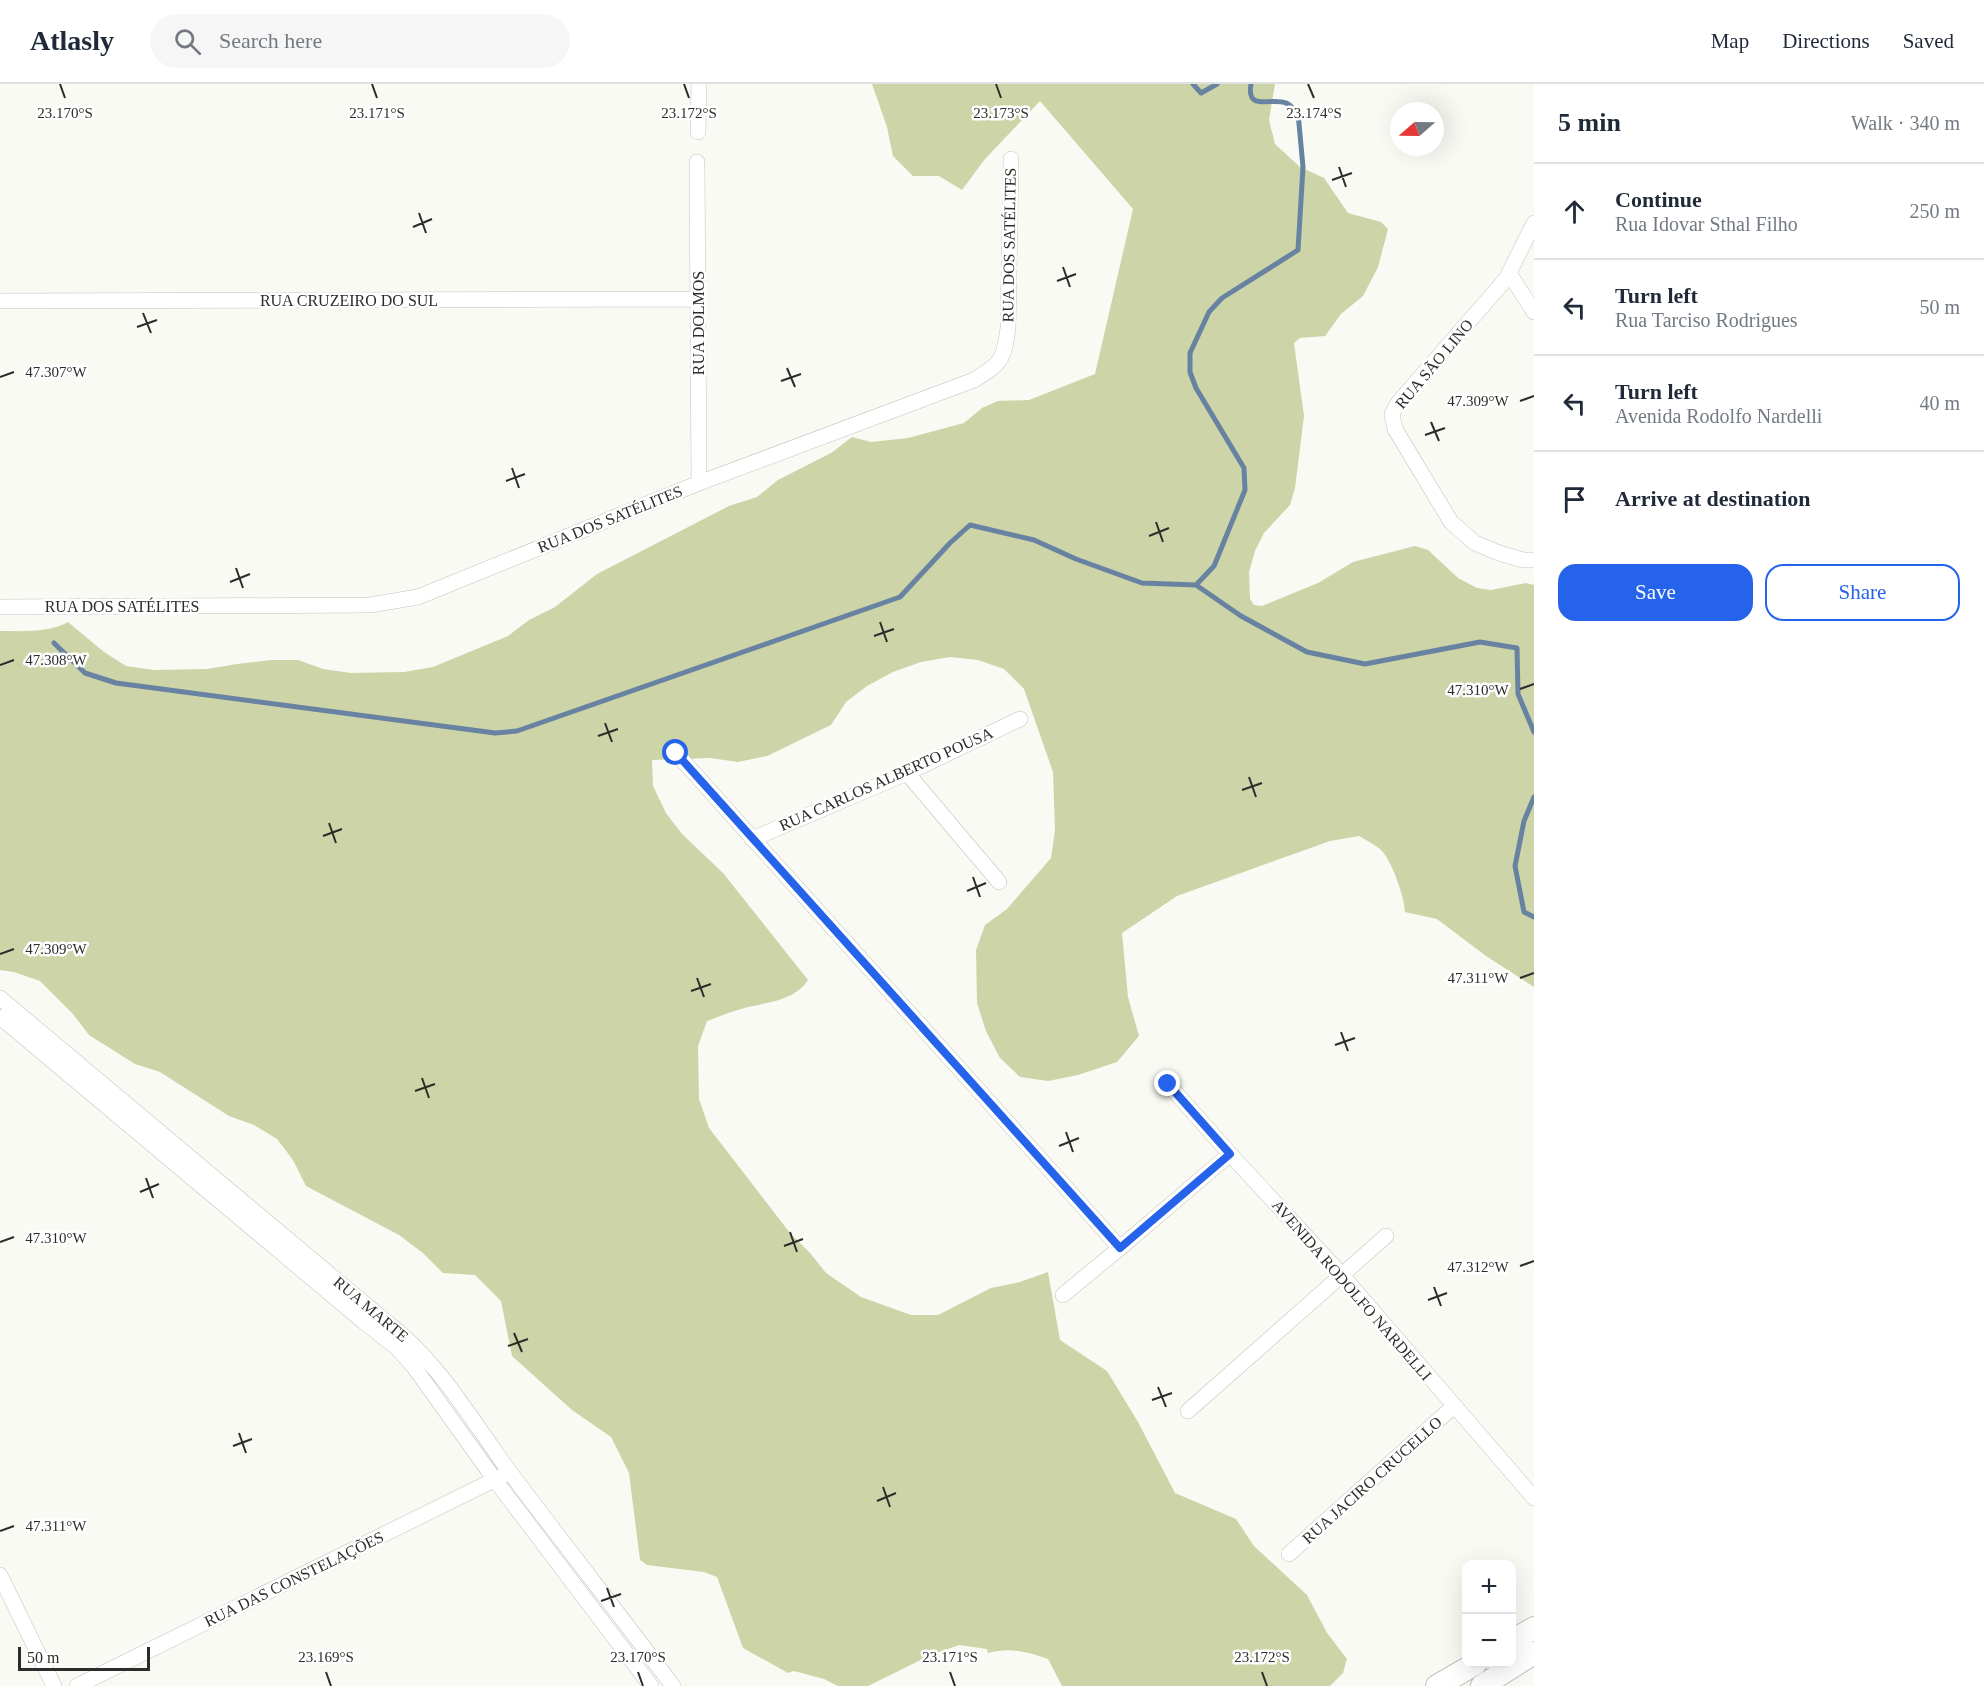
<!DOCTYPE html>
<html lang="en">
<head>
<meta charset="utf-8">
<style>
  body { margin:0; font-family:"Times New Roman",serif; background:#f6f6f7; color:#1f2937 }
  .controls { position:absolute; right:18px; bottom:18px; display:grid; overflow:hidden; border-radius:12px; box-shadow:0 6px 24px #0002 }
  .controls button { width:54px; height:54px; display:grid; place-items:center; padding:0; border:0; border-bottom:2px solid #e0e1e3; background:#fff; color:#1f2937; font:30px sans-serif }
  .compass { position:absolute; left:1390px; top:18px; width:54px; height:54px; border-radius:50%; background:#fff; box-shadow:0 6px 24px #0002; rotate:250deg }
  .scale { position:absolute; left:18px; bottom:15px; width:132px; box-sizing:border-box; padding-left:6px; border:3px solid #2c2d2a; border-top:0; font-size:16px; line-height:21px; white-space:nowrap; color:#2c2d2a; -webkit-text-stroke:4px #fff; paint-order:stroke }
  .stop { position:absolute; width:18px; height:18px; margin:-14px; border:4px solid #2563eb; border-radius:50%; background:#fff }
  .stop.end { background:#2563eb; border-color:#fff; box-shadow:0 2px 6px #0008 }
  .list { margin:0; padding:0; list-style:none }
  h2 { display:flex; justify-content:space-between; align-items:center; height:78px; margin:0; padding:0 24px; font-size:26px }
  h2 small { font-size:20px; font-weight:400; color:#747a83 }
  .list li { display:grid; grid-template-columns:39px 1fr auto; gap:18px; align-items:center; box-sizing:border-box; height:96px; padding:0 24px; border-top:2px solid #e0e1e3 }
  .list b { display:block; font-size:22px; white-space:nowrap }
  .list p { margin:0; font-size:20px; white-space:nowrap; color:#747a83 }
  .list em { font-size:20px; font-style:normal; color:#747a83 }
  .actions { display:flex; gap:12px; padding:18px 24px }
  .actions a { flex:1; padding:14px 0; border:2px solid #2563eb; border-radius:18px; text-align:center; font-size:21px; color:#2563eb }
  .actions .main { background:#2563eb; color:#fff }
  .icon { flex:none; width:33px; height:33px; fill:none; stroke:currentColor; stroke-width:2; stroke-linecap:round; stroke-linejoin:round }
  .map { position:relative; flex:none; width:1534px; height:1602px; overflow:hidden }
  header { display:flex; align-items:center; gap:36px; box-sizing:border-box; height:84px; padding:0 30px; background:#fff; border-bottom:2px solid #e0e1e3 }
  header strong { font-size:28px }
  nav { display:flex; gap:33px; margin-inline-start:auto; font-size:21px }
  .search { width:420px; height:54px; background:#f6f6f7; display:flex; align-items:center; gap:15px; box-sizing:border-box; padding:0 21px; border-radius:33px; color:#747a83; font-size:22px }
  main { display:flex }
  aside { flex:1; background:#fff }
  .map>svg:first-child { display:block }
  .green { fill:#cdd4a8 }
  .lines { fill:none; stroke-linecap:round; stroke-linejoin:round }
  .stream { stroke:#6882a1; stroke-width:5 }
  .minor-casing { stroke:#c2c3bc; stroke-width:16 }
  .secondary-casing { stroke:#c2c3bc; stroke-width:24 }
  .minor { stroke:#fff; stroke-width:15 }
  .secondary { stroke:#fff; stroke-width:22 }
  .route { stroke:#2563eb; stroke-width:8 }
  .ticks { fill:none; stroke:#2c2d2a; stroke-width:2 }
  .labels { text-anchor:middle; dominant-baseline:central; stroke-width:5; stroke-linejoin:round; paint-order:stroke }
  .street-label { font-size:16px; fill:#2c2d2a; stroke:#fff }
  .ticks-label { font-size:15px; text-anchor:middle; fill:#2c2d2a; stroke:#fff; stroke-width:5; stroke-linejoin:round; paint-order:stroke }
</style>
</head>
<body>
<header>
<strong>Atlasly</strong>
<div class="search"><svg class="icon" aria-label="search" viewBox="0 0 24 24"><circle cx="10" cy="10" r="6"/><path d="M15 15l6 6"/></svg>Search here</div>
<nav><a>Map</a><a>Directions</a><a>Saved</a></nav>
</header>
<main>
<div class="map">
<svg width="1534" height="1602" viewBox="0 0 1534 1602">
  <rect width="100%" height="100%" fill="#f9faf3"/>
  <path class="green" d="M872 0H1275L1269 36 1275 60 1300 83 1324 94 1348 129 1381 138 1388 145 1378 183 1363 212 1341 230 1325 252 1300 254 1294 259 1304 332 1295 404 1290 421 1264 449 1255 467 1249 488 1250 515 1254 521 1262 522 1318 499 1353 478 1415 462 1428 466 1458 494 1477 504 1491 506 1526 499 1534 501V903L1486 872 1437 835 1405 828C1405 814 1391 774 1380 765 1374 760 1366 756 1359 752L1330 757 1177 812 1122 849 1128 913 1139 952 1117 978 1078 991 1048 997 1020 993 1000 974 986 947 977 919 976 866 985 841 1007 825 1051 774 1055 746 1053 688 1024 605 1004 585 978 576 950 573 921 578 893 588 867 602 846 618 831 641 767 672 738 678 710 674 652 676 653 702 666 729 682 750 723 789 808 896C795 916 770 918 748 923 735 926 721 932 707 937L698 962 699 1015 709 1044 790 1149 810 1169 826 1189 861 1213 911 1231H938L991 1204 1020 1198 1048 1188 1060 1256 1107 1287 1138 1338 1175 1409 1236 1435 1254 1462 1307 1511 1327 1549 1347 1575 1343 1589 1330 1602H1062L1048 1575C1028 1568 1010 1563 988 1569L987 1565 959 1561 931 1571 868 1602H838L824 1595 794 1587 788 1589 743 1564 717 1493 704 1488 647 1481 640 1476 629 1389 611 1353 572 1326 512 1272 501 1217 475 1191 443 1189 423 1169 399 1151 306 1102 293 1076 277 1055 254 1041 229 1032 160 988 135 980 89 951 73 930 40 897 14 888 0 886V547C21 547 49 549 68 538L104 568 126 582 154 586 207 585 237 580 271 576H298L323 585 351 589 404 588 433 583 508 552 529 536 555 523 597 490 729 422 757 413 778 396 831 369 852 353 871 358 908 354 964 339 982 324 998 317 1029 316 1095 290 1133 125 1040 17 985 75 962 106 939 92H913L893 72 887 43Z"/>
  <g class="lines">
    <path class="stream" d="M1193 0 1201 9 1217 0
      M1196 501 1214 482 1245 406 1244 384 1196 304 1190 288V269L1209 228 1222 214 1298 166 1303 83 1298 29C1294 26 1290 20 1286 19 1271 13 1246 28 1251 0
      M54 559 85 589 116 599 495 649 517 647 900 513 950 459 970 441 1034 456 1076 475 1142 499 1196 501 1241 532 1307 568 1365 580 1480 558 1517 564 1518 610 1534 648
      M1534 713 1524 737 1515 782 1524 828 1534 833"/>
    <defs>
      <path id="minor" d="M698 48 699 0
        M697 78 699 399
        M1534 139 1506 195 1398 319 1392 330 1395 345 1451 438 1475 459 1499 469 1523 476H1534
        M1509 189 1534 228
        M0 217 698 215
        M0 523 370 521 418 513 699 399 974 296C1001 280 1004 276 1008 244L1011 75
        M676 669 1120 1164
        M907 689 999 798
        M752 755 907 689 1020 635
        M0 914 384 1236C437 1275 471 1335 509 1387 563 1459 619 1530 673 1602
        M0 933 364 1238 396 1263 414 1283 495 1396 651 1602
        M1168 1000 1230 1070 1341 1190 1534 1414
        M1063 1211 1120 1164 1230 1070
        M1188 1327 1386 1152
        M1289 1470 1454 1322
        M0 1491 54 1602
        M77 1602 502 1392"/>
      <path id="secondary" d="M1512 1557 1534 1544
        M1437 1602 1475 1580
        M1482 1602 1534 1569"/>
    </defs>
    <use href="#minor" class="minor-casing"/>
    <use href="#secondary" class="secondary-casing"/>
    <use href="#minor" class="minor"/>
    <use href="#secondary" class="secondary"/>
  </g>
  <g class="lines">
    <path class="route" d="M676 669 1120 1164 1230 1070 1168 1000"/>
  </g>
  <path class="ticks" d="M60 0 65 14M372 0 377 14M684 0 689 14M996 0 1001 14M1308 0 1314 14M1339 83 1346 103M1332 96 1352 89M419 129 426 149M413 143 432 135M1063 183 1070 203M1057 197 1076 190M143 229 151 249M137 243 157 236M787 284 795 303M0 293 14 288M781 297 801 290M1520 317 1534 312M1431 338 1439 357M1425 351 1445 344M512 384 519 404M506 397 525 390M1156 438 1163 458M1149 452 1169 444M236 484 243 504M230 498 250 490M880 538 887 558M874 552 894 545M0 581 14 576M1520 605 1534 600M605 639 612 658M598 652 618 645M1249 693 1256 713M1242 706 1262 699M329 739 336 759M323 752 342 745M973 793 980 813M967 807 986 799M0 870 14 865M697 894 704 913M1520 894 1534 889M691 907 711 900M1341 948 1348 967M1335 961 1355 954M422 994 429 1014M415 1007 435 1000M1066 1048 1073 1068M1059 1062 1079 1054M146 1094 153 1114M140 1108 159 1100M790 1148 797 1168M0 1158 14 1153M784 1162 803 1155M1520 1182 1534 1177M1434 1203 1441 1222M1428 1216 1447 1209M514 1249 522 1268M508 1262 528 1255M1158 1303 1166 1323M1152 1316 1172 1309M239 1349 246 1369M233 1362 252 1355M883 1403 890 1423M877 1417 896 1409M0 1447 14 1442M607 1504 614 1523M601 1517 621 1510M326 1588 331 1602M638 1588 643 1602M950 1588 955 1602M1262 1588 1267 1602"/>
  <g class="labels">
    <g class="street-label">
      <text transform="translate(1009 161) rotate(-89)">RUA DOS SATÉLITES</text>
      <text x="349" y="216">RUA CRUZEIRO DO SUL</text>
      <text transform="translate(698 239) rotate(-90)">RUA DOLMOS</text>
      <text transform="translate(1434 280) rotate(-50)">RUA SÃO LINO</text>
      <text transform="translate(610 435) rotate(-22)">RUA DOS SATÉLITES</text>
      <text x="122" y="522">RUA DOS SATÉLITES</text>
      <text transform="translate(886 695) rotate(-24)">RUA CARLOS ALBERTO POUSA</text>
      <text transform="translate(1352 1206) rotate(49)">AVENIDA RODOLFO NARDELLI</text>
      <text transform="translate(371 1225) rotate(40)">RUA MARTE</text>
      <text transform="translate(1372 1396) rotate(-42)">RUA JACIRO CRUCELLO</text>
      <text transform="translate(294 1495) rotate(-26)">RUA DAS CONSTELAÇÕES</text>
    </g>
  </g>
  <g class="ticks-label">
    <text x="65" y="34">23.170°S</text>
    <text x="377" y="34">23.171°S</text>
    <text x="689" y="34">23.172°S</text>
    <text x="1001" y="34">23.173°S</text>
    <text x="1314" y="34">23.174°S</text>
    <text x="56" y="293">47.307°W</text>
    <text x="1478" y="322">47.309°W</text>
    <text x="56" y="581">47.308°W</text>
    <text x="1478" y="611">47.310°W</text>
    <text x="56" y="870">47.309°W</text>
    <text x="1478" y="899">47.311°W</text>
    <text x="56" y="1159">47.310°W</text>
    <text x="1478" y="1188">47.312°W</text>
    <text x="56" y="1447">47.311°W</text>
    <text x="326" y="1578">23.169°S</text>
    <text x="638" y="1578">23.170°S</text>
    <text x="950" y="1578">23.171°S</text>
    <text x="1262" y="1578">23.172°S</text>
  </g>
</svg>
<div class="controls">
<button>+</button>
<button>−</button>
</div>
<svg class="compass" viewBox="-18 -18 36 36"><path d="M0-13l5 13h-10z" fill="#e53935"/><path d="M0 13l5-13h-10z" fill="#747a83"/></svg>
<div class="scale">50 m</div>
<div class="stop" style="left:676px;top:669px"></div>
<div class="stop end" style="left:1168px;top:1000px"></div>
</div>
<aside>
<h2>5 min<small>Walk · 340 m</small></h2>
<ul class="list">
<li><svg class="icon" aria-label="ahead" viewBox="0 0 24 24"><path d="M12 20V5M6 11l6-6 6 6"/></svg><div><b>Continue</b><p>Rua Idovar Sthal Filho</p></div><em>250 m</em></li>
<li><svg class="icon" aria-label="left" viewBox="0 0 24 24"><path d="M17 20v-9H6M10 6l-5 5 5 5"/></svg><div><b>Turn left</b><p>Rua Tarciso Rodrigues</p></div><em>50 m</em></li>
<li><svg class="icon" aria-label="left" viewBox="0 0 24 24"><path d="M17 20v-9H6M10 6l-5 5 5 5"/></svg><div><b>Turn left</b><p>Avenida Rodolfo Nardelli</p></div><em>40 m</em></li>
<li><svg class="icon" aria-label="arrive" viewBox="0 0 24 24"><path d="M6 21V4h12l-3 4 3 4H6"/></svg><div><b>Arrive at destination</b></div></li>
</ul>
<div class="actions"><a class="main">Save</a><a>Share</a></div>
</aside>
</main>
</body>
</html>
